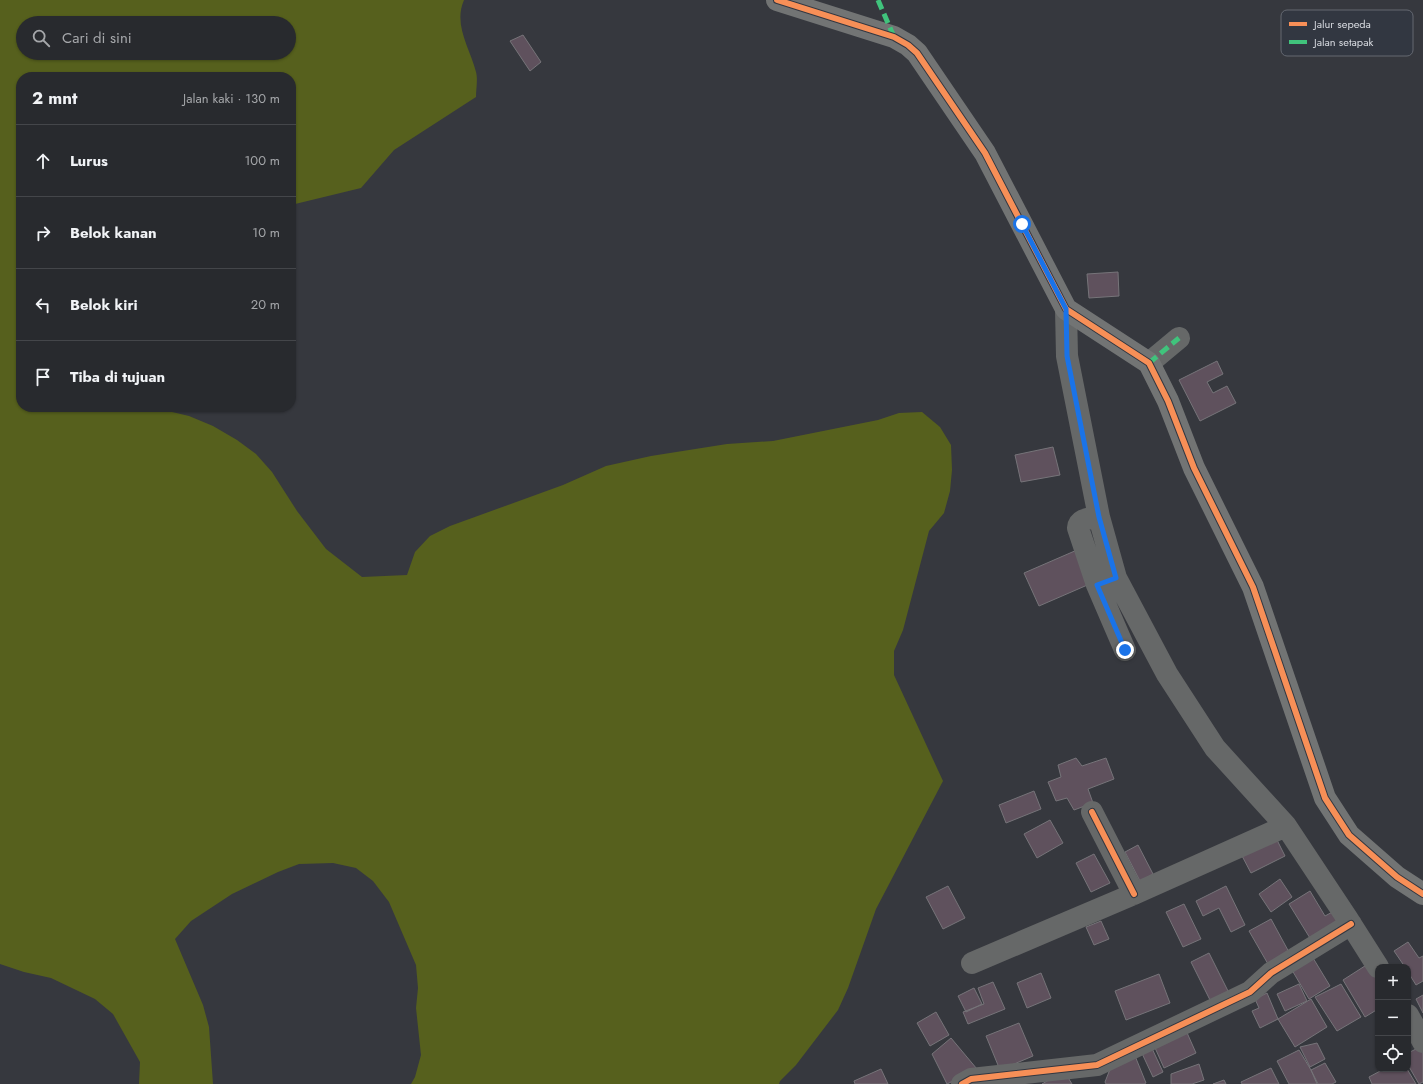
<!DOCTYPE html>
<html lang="id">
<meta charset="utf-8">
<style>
body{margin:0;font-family:Jost,sans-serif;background:#303236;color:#f1f3f6}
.controls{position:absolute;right:12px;bottom:12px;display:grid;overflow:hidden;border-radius:8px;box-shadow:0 1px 3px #0004}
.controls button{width:36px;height:36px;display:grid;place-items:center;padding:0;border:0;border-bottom:1px solid #44464a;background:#282a2e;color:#f1f3f6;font:20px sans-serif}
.stop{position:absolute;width:12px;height:12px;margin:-9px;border:3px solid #1a73e8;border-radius:50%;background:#fff}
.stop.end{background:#1a73e8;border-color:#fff;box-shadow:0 1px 4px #0008}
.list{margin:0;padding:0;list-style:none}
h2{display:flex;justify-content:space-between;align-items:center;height:52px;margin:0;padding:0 16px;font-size:17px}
h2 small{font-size:13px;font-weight:400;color:#a5a7aa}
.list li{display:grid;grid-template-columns:26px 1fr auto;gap:12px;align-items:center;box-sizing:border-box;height:72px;padding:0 16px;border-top:1px solid #44464a}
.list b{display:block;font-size:15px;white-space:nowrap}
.list em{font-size:13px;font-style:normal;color:#a5a7aa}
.icon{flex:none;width:22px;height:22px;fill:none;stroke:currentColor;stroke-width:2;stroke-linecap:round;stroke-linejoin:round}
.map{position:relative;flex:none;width:1423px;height:1084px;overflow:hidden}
.search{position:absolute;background:#282a2e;box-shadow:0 1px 3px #0004;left:16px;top:16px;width:280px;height:44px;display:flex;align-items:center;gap:10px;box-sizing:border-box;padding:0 14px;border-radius:22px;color:#a5a7aa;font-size:15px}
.panel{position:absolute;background:#282a2e;box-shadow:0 1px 3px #0004;left:16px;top:72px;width:280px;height:340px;border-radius:16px}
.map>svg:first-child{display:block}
.forest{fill:#56601d;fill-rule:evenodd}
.building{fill:#5f515d;stroke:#767479}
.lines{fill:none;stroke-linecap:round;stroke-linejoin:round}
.street{stroke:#666868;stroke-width:22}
.secondary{stroke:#727474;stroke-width:22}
.quiet{stroke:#40c37c;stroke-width:5;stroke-dasharray:10 5;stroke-linecap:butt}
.cycleway-casing{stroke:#323741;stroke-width:8}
.cycleway{stroke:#f78f57;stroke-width:6}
.route{stroke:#1a73e8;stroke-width:5}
.key{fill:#323741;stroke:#646871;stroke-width:1}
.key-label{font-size:11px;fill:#d8dbe1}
</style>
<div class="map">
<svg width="1423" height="1084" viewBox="0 0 1423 1084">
<rect width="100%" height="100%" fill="#36383e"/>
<path class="forest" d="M0,0h464c-11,25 6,48 12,72 2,7 0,17 0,25l-82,53 -33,38 -70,17v-128h-270v330h143l4,4 21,5 24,10 24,14 19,14 16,18 25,39 29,38 36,28 45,-2 8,-23 15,-16 20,-10 113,-41 43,-19 45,-10 76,-12 46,-3 105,-21 21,-7 23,-1 18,15 11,18 1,25 -2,21 -6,22 -15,18 -26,99 -9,21v24l49,106 -67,128 -28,79 -10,22 -42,55 -16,16 -1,3h-368l4,-7 6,-22 -5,-47 2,-20 -2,-23 -27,-63 -16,-21 -17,-13 -23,-5 -34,1 -21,8 -46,22 -41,27 -16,18 28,66 6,22 4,57h-74l1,-22 -27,-48 -18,-15 -44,-21 -27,-6 -24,-8zM23,23h266v30h-266z"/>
<path class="building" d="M523,35l18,27 -11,9 -20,-30z
M1118,272l1,24 -30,2 -2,-24z
M1217,361l6,13 -16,8 6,11 14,-7 9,17 -36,18 -21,-41z
M1053,447l7,28 -39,7 -6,-27z
M1077,550l15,33 -53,23 -15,-33z
M1076,758l6,8 24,-8 8,21 -26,10 5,14 -19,7 -7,-12 -11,3 -8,-19 13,-5 -3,-12z
M1034,791l7,18 -35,14 -7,-18z
M1050,820l13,23 -26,15 -13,-24z
M1275,836l10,20 -34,17 -10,-19z
M1138,845l15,29 -13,7 -15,-29z
M1094,854l16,29 -19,9 -15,-29z
M1280,879l12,18 -21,15 -12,-18z
M948,886l17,32 -22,11 -17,-32z
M1226,886l19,39 -14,7 -12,-24 -16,8 -7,-15z
M1310,891l15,25 13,-7 8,14 -33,20 -24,-39z
M1184,904l17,35 -18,8 -17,-35z
M1271,919l19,35 -22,10 -19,-33z
M1101,921l8,18 -15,6 -8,-18z
M1408,942l11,16 4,-2v25l-7,4 -8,-13v-5h-3l-11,-16z
M1209,953l21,42 -18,9 -21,-42z
M1310,953l20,33 -21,13 -20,-34z
M1368,964l10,16v29l-13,8 -22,-37z
M1041,973l10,25 -24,10 -10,-25z
M1159,974l11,29 -44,17 -11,-29z
M993,982l12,27 -37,15 -5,-12 21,-8 -6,-16z
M1299,984l8,17 -22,10 -8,-17z
M1341,984l20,33 -24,14 -22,-34z
M974,988l8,16 -16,8 -8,-16z
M1267,993l11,26 -18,9 -8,-17 7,-3 -4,-9z
M1423,995v18l-7,-14z
M1311,999l16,28 -32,20 -17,-28z
M936,1012l13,23 -19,11 -13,-23z
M1019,1023l14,33 -33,14 -14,-34z
M1184,1026l12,27 -32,15 -12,-27z
M951,1038l26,31 -30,15 -15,-30z
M1149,1042l14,30 -10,5 -14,-30z
M1317,1043l8,16 -15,8 -10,-20z
M1422,1046l1,2v34l-4,2 -11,-19v-12z
M1299,1050l12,20 6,14h-28l-12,-23z
M1133,1051l13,32 -2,1h-38l-1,-2 9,-23z
M1325,1063l11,19 -4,2h-14l-7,-14z
M1199,1064l5,16 -12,4h-21v-10z
M1271,1068l8,16h-37l-1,-2z
M881,1069l7,15h-33l-1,-3z
M1384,1069h23l9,15h-44l-3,-7z
M1064,1071l8,13h-30z
M1224,1080l2,4h-13z"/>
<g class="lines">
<path class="street" d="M1066,309l1,47 32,161 17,61 51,96 48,74 71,78 61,92 31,49
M1149,363l30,-25
M1099,517c-9,2 -20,1 -21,11l19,57 28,65
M1092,812l42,82
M972,963l162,-69 152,-68
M1408,1015l15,27
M962,1084l9,-5 126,-14 153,-73 21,-19 80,-49"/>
<path class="secondary" d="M777,0l117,37 14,8 9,8 68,100 81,156 83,54 19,38 26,67 59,119 72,211 24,37 48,42 26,17"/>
<path class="quiet" d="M878,0l16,37
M1149,363l30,-25"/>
<defs>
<path id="cycleway" d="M777,0l117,37 14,8 9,8 68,100 81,156 83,54 19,38 26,67 59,119 72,211 24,37 48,42 26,17
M1092,812l42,82
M962,1084l9,-5 126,-14 153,-73 21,-19 80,-49"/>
</defs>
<use href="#cycleway" class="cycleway-casing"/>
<use href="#cycleway" class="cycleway"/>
</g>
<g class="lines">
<path class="route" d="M1022,224l44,85 1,47 32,161 17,61 -19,7 28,65"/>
</g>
<rect x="1281" y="10" width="132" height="46" rx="6" class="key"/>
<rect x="1289" y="22" width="18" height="4" fill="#f78f57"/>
<rect x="1289" y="40" width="18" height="4" fill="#40c37c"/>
<g class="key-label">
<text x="1314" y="28">Jalur sepeda</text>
<text x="1314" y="46">Jalan setapak</text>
</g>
</svg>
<div class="controls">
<button>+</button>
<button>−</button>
<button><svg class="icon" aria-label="locate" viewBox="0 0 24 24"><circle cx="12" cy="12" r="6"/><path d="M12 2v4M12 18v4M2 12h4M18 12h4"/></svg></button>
</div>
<div class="stop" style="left:1022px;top:224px"></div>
<div class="stop end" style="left:1125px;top:650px"></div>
<div class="search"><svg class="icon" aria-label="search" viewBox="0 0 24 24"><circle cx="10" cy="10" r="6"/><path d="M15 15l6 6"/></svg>Cari di sini</div>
<section class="panel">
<h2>2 mnt<small>Jalan kaki · 130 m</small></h2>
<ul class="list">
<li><svg class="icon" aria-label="ahead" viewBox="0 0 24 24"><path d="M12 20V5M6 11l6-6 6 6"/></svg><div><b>Lurus</b></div><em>100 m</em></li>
<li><svg class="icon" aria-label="right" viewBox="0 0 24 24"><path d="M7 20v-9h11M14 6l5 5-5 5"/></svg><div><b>Belok kanan</b></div><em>10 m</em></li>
<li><svg class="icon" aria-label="left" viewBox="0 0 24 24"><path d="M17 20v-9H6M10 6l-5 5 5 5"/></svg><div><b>Belok kiri</b></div><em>20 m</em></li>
<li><svg class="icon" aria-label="arrive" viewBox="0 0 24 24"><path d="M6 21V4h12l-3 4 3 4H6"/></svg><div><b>Tiba di tujuan</b></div></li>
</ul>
</section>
</div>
